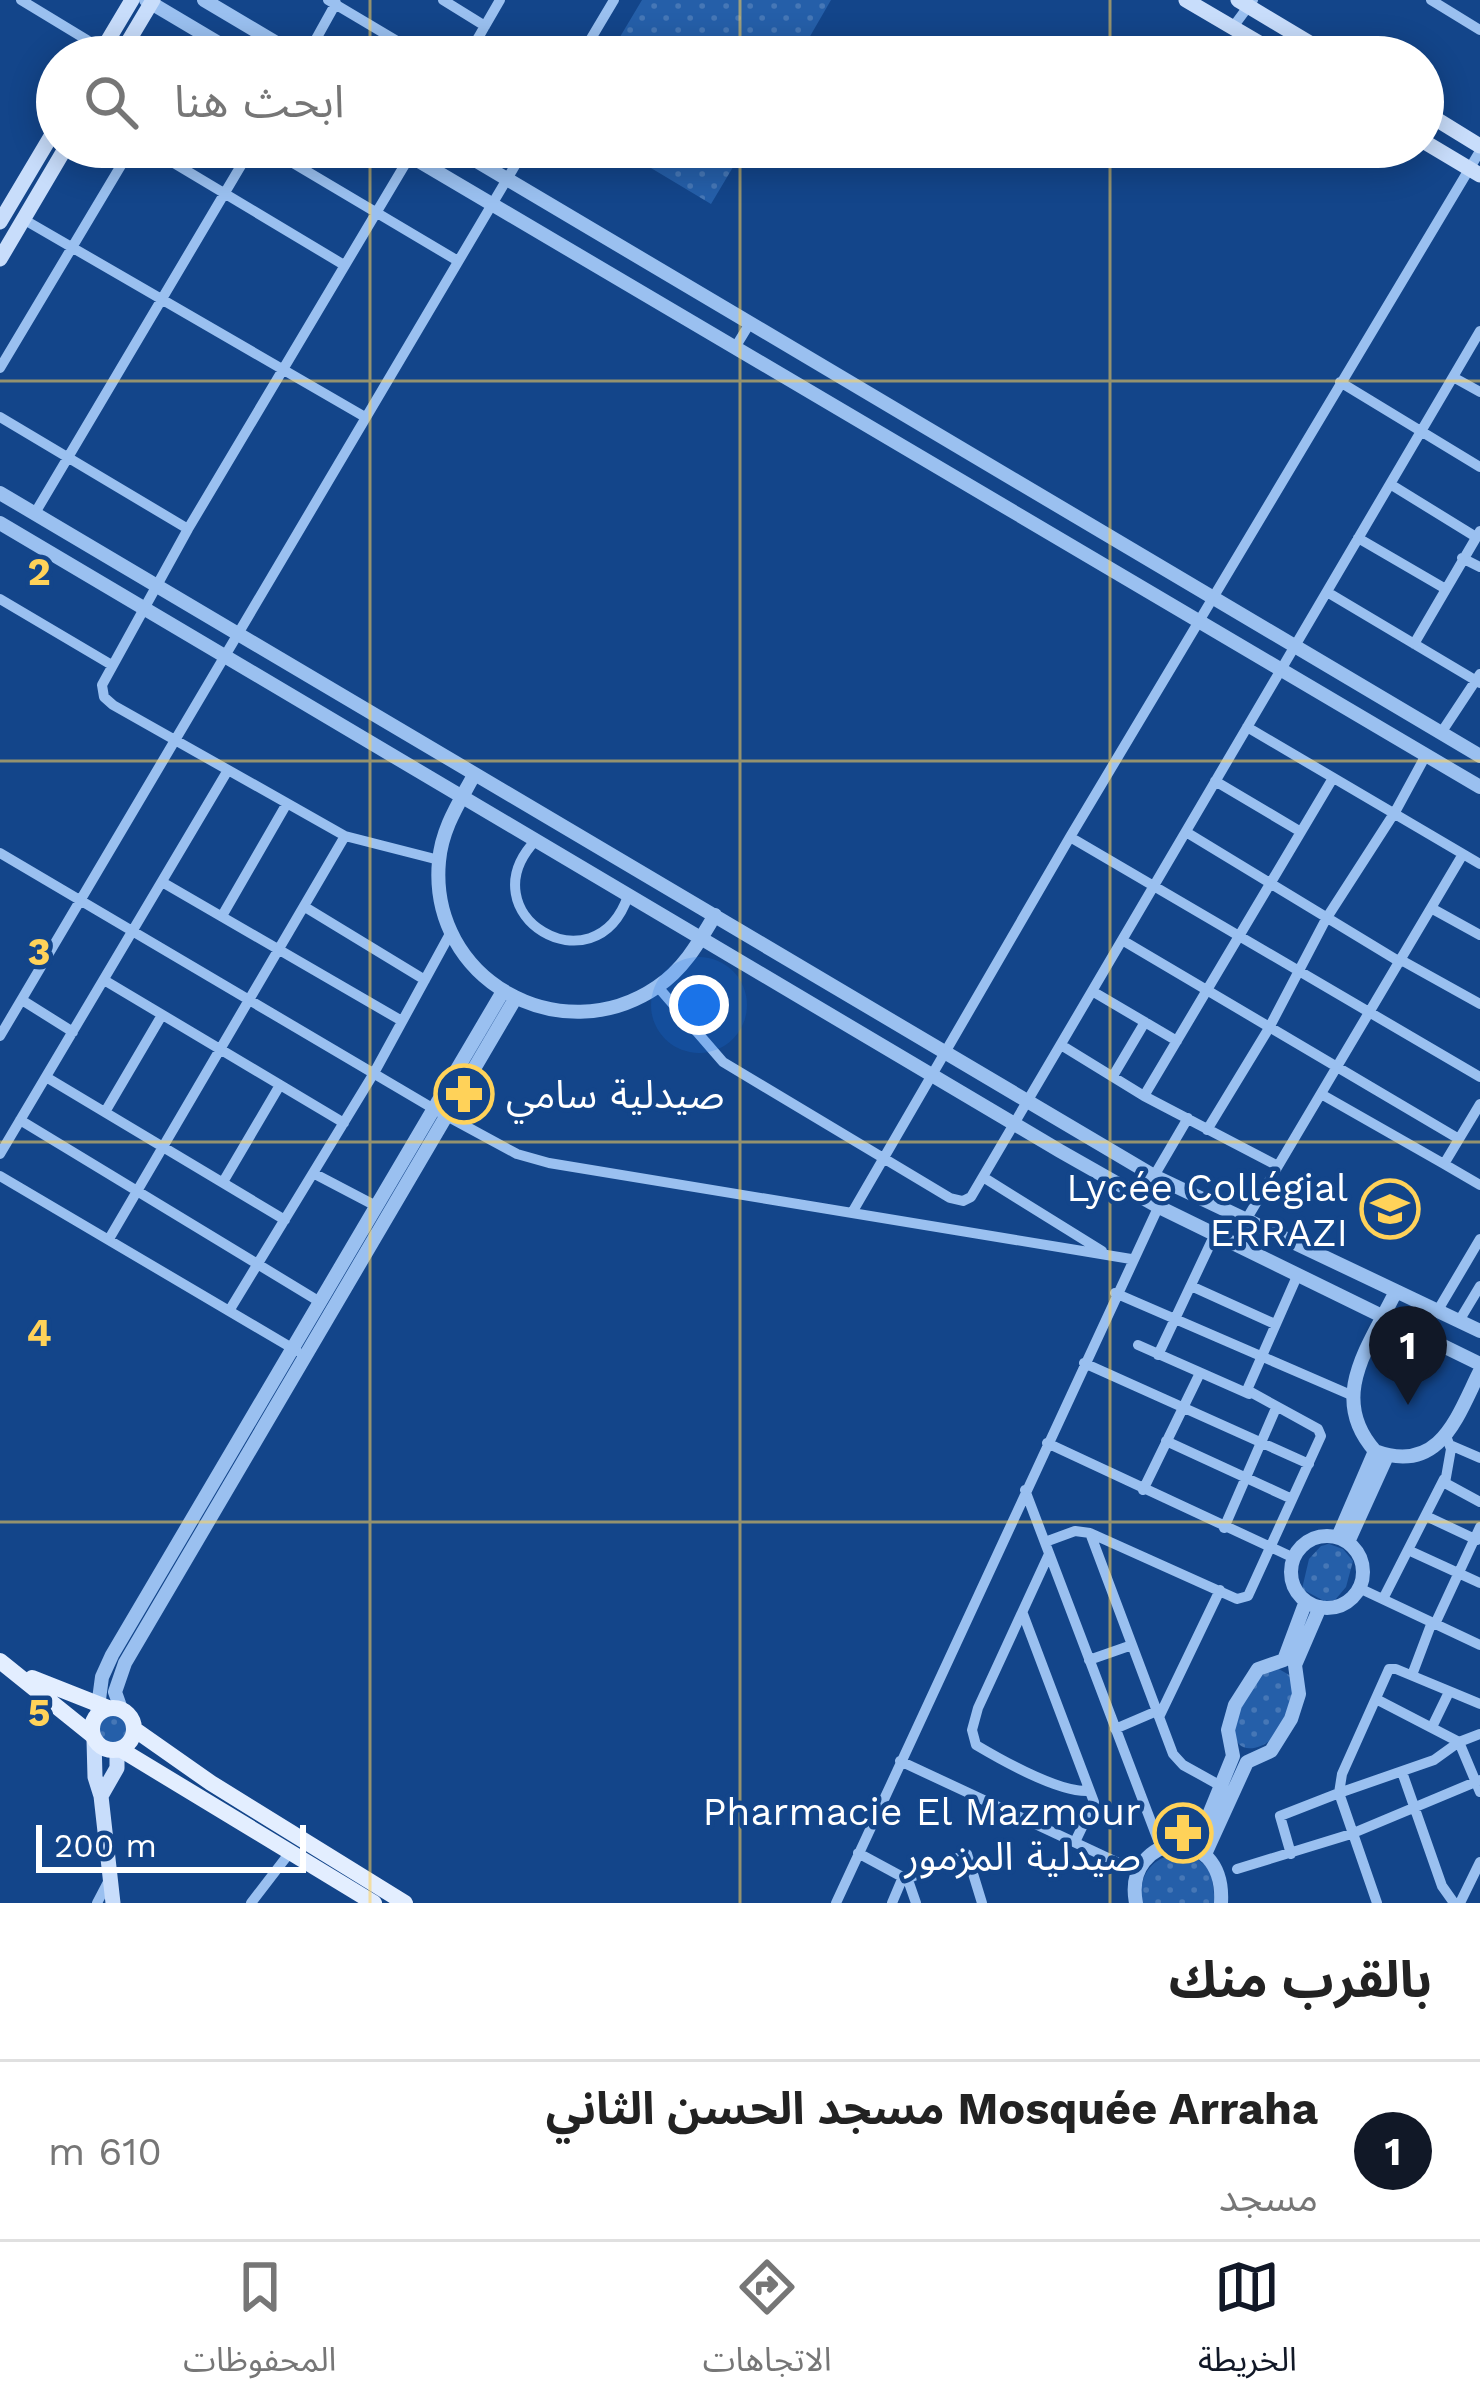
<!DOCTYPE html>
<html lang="ar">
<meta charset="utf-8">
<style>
body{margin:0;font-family:"Work Sans","Noto Sans Arabic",sans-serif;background:#f2f2f2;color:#222;direction:rtl}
.scale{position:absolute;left:36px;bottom:30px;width:270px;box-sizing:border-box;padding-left:12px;border:6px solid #fff;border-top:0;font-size:33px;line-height:42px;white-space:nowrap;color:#fff;-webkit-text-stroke:9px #13458a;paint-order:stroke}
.you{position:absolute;left:699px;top:1005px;width:42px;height:42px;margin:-30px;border:9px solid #fff;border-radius:50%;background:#1a73e8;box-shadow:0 0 0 18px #1a73e833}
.badge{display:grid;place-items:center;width:78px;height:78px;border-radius:50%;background:#111827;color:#fff;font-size:39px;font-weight:700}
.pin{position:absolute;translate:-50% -99px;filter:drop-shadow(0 3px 6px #0008)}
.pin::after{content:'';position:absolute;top:63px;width:42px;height:36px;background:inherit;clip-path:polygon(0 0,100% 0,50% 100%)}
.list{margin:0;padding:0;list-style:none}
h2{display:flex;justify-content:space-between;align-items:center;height:156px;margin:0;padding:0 48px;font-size:51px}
h2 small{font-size:39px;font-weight:400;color:#767676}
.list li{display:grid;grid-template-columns:78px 1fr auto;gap:36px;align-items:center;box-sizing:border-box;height:180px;padding:0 48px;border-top:3px solid #e0e0e0}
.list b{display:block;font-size:45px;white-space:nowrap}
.list p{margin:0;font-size:39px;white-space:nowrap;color:#767676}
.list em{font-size:39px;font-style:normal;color:#767676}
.icon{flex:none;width:66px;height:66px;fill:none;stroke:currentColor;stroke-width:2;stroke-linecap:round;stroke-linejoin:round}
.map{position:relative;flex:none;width:1480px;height:1903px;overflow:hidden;direction:ltr}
.search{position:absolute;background:#fff;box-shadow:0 6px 30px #0003;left:36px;right:36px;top:36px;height:132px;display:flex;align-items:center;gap:30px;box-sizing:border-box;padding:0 42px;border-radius:66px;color:#767676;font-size:45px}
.sheet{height:336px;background:#fff}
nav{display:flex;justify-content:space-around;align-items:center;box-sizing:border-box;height:168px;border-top:3px solid #e0e0e0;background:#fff;font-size:33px;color:#767676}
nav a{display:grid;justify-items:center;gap:6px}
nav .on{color:#111827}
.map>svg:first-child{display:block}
.green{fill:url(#green-dots)}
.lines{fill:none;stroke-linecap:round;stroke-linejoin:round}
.minor{stroke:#9ac0f0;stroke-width:10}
.tertiary{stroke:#9ac0f0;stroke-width:14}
.secondary{stroke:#c8ddfb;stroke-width:15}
.primary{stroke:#e3eeff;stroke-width:16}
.grid{fill:none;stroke:#ffd259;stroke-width:3;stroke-opacity:0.55}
.labels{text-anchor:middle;stroke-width:9;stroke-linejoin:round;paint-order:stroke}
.poi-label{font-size:39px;fill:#fff;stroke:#13458a;text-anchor:end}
.grid-label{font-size:39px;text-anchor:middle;font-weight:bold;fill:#ffd259;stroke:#13458a;stroke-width:9;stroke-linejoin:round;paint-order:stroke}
</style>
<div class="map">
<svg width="1480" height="1903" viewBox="0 0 1480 1903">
<defs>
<pattern id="green-dots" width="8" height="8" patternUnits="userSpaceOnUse" patternTransform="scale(3)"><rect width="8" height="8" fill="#255fa9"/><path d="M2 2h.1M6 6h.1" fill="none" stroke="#4677b6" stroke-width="1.8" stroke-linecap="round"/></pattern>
</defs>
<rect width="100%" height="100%" fill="#13458a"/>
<path class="green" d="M642,0h189l-33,57h-190z
M616,147h129l-34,57z
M1329,1544l14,5 10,12 -7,26 -11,13 -11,1 -22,-12 7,-30 12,-13z
M1277,1668l14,8c16,74 -81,102 -50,32 9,-22 13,-32 36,-40z
M95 1728a18 18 0 1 1 36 0a18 18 0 1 1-36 0Z
M1180,1853l12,2 19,15 4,33h-72c-6,-28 9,-46 37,-50z"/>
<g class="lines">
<path class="minor" d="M21,0l94,57
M328,0l96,57
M443,0l42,26
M1431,0l49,30
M1233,27l20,-27
M306,57l30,-54
M467,57l33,-57
M580,57l34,-57
M147,147l197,118
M266,147l192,114
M410,156l-222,373 -86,156 2,12 9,8 232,131 94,24
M23,219l342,198
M736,346l14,-23
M0,368l132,-221
M1453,377l27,15
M1340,382l140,85
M0,417l188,112
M1390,484l86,53
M35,513l217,-366
M1358,538l86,50
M1462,558l18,9
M1327,592l153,91
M0,599l110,65
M1414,644l66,-113
M1247,727l233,137
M1441,733l39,-59
M1215,781l86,51
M1394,814l32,-59
M1186,832l214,130
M1070,837l410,240
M536,840c-71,74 59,152 92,56
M0,853l434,256 83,45 32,9 582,96
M162,882l240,139
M305,907l120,73
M1431,908l49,27
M222,916l64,-111
M1122,940l337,199
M1401,960l79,44
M104,980l240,143
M658,987l65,75 227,136 13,3 8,-4 509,-866
M1092,991l85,50
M22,1000l51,32
M0,1036l526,-889
M1061,1045l83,51 134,70
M1113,1076l32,-54
M46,1077l239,143
M1321,1094l123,70
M1144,1096l189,-318
M1480,1104l-36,60 36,21
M105,1112l57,-97
M20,1120l300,182
M1207,1130l62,-102 57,-109 67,-104
M0,1154l228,-384
M313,1173l63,33
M0,1176l297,175
M1154,1176l34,-58
M983,1177l119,74
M223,1182l57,-97
M853,1211l217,-374 410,-686
M1246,1220l217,-366
M109,1239l236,-403
M1191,1286l84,38
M1115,1293l236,102
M1438,1310l42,-71
M229,1311l145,-238 77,-141
M1459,1321l21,-35
M1138,1345l111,49
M1158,1355l57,-121
M1084,1363l225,101
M1446,1436l5,13 -6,34 35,19
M1166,1441l126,58
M1047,1443l247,115
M1450,1445l30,13
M1025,1490l136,358
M1143,1490l57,-117
M1426,1516l51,24
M1224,1528l52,-120
M1090,1533l147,66 11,-3 73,-160 -3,-7 -71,-39 51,-116
M1045,1542l30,-11 15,2 83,221 10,11 38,21
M1408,1550l72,33
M1049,1554l-71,154 -6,22 4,15c27,16 82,47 112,46
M1359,1588l121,57
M1383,1599l61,-120
M1023,1614l71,188 -19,40
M1435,1624l45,-97
M1089,1660l43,-15
M1412,1675l20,-53
M1376,1699l83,43 21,50
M1159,1717l61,-127
M1432,1727l17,-35
M1115,1729l42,-18
M900,1761l238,111
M1402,1772l40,114 12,17
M858,1853l50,27 8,23
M1291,1854l-11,-38 59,-23 3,-19 47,-105h7l84,35
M1237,1869l114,-35 129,-54
M907,1879l60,-25 15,49
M97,1903l11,-21
M251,1903l40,-52
M836,1903l333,-719
M892,1903l11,-26
M1377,1903l-38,-110 95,-33 25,-18 21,-8
M1460,1903l20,-41"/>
<path class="tertiary" d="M146,0l96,57
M204,0l96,57
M395,147l1085,640
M453,147l1027,609
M0,493l1154,683 326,155
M0,523l1060,628 97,55 323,158
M474,775c-15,28 -32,53 -35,86 -11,118 121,192 218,126 27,-18 42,-45 58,-72
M1396,1291c-26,54 -69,106 -21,160 65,24 82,-34 105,-80
M1291 1572a36 36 0 1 1 72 0a36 36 0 1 1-72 0Z
M1338,1537l37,-86
M1348,1542l39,-86
M121,1709l-6,-17 10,-29 390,-664
M97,1714l5,-37 10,-22 390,-662
M1195,1849l38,-93 -5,-26 7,-25 23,-36 26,-9 22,-59
M1205,1854l42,-92 24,-11 20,-32 8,-25 -4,-29 25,-58
M1136,1903c-14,-71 90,-83 85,0"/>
<path class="secondary" d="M1186,0l97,57
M1238,0l95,57
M98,57l34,-57
M119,57l34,-57
M1423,111l57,35
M1423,141l57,34
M0,222l57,-96
M0,259l66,-112
M94,1740l1,37 6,19 12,107
M101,1796l16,-28v-18"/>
<path class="primary" d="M0,1661l92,74
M32,1678l76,30
M92 1729a21 21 0 1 1 42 0a21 21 0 1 1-42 0Z
M134,1729l77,54 194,120
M120,1749l254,154"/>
</g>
<path class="grid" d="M370,0v57M740,0v57M1110,0v57M370,147v1756M740,147v1756M1110,147v1756M0,381h1480M0,761h1480M0,1142h1480M0,1522h1480"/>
<defs>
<symbol id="pharmacy-ring" viewBox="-11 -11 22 22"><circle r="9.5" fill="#13458a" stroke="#ffd259" stroke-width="1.5"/><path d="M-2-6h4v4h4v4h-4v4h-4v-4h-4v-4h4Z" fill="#ffd259"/></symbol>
<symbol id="school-ring" viewBox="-11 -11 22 22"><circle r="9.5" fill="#13458a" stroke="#ffd259" stroke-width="1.5"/><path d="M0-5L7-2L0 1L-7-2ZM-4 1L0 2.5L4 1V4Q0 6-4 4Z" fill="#ffd259"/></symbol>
</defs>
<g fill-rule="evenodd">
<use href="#pharmacy-ring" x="431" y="1061" width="66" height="66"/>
<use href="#school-ring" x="1357" y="1176" width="66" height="66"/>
<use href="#pharmacy-ring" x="1150" y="1800" width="66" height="66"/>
</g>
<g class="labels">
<g class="poi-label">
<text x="506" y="1108" text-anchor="start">صيدلية سامي</text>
<text x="1348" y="1201">Lycée Collégial<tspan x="1348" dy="45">ERRAZI</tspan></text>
<text x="1141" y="1825">Pharmacie El Mazmour<tspan x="1141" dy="45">صيدلية المزمور</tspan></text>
</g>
</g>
<g class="grid-label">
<text x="39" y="585">2</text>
<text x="39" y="965">3</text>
<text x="39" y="1346">4</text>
<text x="39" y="1726">5</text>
</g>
</svg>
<div class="scale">200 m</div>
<div class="you"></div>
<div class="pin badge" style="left:1408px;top:1405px">1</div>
<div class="search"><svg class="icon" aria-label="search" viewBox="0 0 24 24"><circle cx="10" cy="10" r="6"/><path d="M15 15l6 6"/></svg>ابحث هنا</div>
</div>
<section class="sheet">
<h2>بالقرب منك<small></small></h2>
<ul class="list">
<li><span class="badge">1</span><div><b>Mosquée Arraha مسجد الحسن الثاني</b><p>مسجد</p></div><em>610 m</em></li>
</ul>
</section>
<nav>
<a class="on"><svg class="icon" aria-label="map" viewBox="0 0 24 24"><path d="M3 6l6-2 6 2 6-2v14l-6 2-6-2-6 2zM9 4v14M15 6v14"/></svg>الخريطة</a>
<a><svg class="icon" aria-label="directions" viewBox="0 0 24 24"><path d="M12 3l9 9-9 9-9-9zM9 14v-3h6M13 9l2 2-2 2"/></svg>الاتجاهات</a>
<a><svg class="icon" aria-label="saved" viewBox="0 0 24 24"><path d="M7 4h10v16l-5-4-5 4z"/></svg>المحفوظات</a>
</nav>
